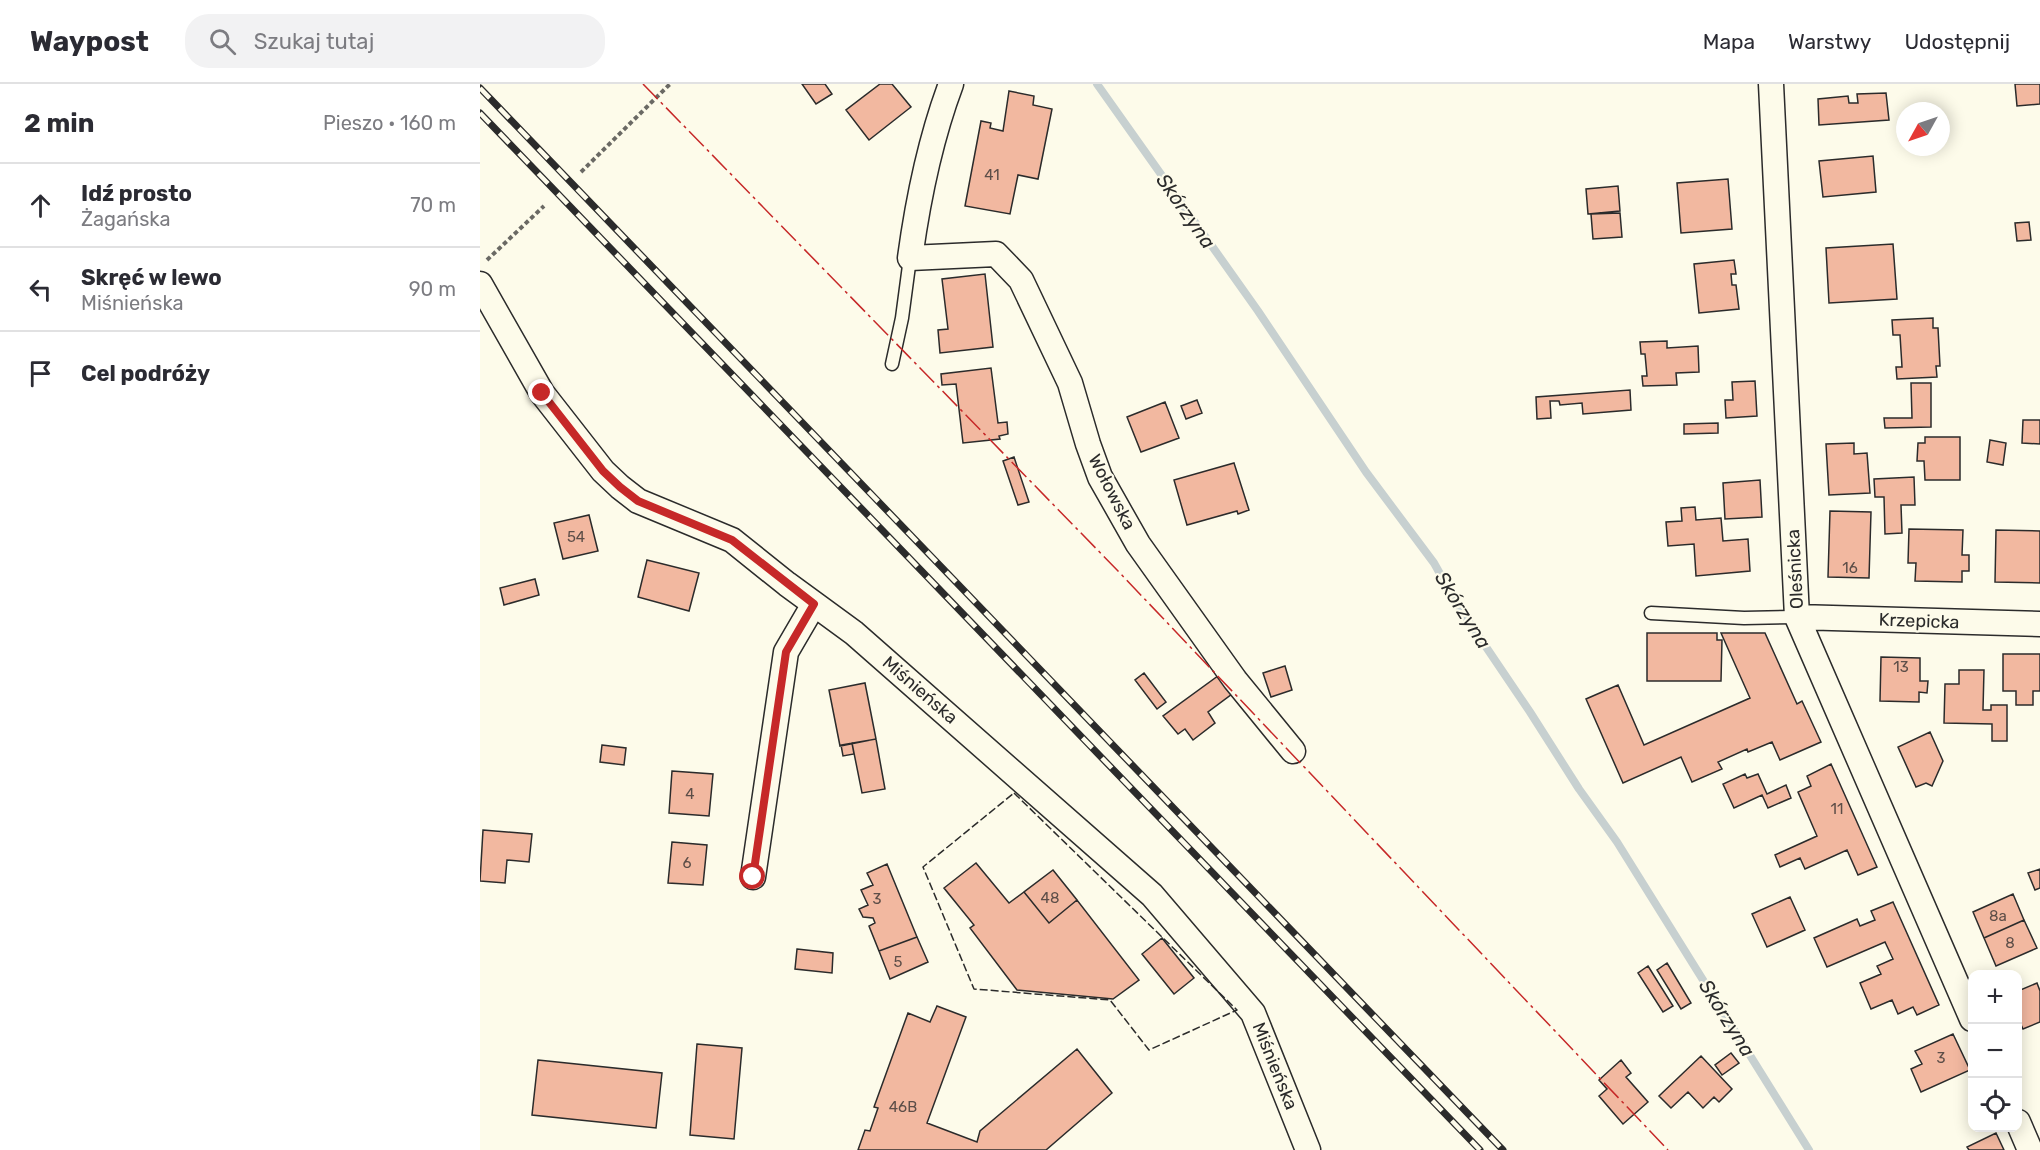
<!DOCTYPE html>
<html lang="pl">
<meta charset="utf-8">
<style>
body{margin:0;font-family:Rubik,sans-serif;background:#f2f2f3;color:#2b2b33}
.controls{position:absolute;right:18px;bottom:18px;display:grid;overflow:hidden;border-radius:12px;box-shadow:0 3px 15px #0003}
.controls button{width:54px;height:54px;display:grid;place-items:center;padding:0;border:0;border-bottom:2px solid #e1e1e2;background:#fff;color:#2b2b33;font:30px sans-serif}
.compass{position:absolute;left:1416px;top:18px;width:54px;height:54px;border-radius:50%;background:#fff;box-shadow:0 3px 15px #0003;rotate:230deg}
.stop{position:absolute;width:18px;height:18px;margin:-14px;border:4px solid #c62828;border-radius:50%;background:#fff}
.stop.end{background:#c62828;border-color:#fff;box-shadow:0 2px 6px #0008}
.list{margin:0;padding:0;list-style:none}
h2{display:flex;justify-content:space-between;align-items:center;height:78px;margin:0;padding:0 24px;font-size:26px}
h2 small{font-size:20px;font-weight:400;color:#7c7c81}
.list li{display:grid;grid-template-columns:39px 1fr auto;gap:18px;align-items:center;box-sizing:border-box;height:84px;padding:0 24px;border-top:2px solid #e1e1e2}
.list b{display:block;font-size:22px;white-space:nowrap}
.list p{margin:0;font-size:20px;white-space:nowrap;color:#7c7c81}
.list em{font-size:20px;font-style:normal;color:#7c7c81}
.icon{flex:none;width:33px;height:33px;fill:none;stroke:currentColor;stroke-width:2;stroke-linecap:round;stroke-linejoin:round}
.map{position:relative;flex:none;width:1560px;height:1066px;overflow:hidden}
header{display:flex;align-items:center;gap:36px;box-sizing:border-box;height:84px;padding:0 30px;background:#fff;border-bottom:2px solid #e1e1e2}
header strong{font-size:28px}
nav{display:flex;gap:33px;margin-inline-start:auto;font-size:21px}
.search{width:420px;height:54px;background:#f2f2f3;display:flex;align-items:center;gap:15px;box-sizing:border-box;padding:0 21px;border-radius:24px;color:#7c7c81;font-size:22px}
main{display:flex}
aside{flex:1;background:#fff}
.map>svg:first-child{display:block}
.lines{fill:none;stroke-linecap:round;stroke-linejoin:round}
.stream{stroke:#c7d0d0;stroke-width:8}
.building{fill:#f2b8a0;stroke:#2b2b2b;stroke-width:1.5}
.service-casing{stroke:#2b2b2b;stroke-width:15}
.minor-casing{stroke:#2b2b2b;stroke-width:27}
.path{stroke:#6a6964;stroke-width:4;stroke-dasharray:4.5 3;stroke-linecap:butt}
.service{stroke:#fdfbea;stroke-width:12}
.minor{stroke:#fdfbea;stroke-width:24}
.rail-casing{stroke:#2b2b2b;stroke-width:7}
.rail{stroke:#fdfbea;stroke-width:4.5;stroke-dasharray:14;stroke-linecap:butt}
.fence{stroke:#2b2b2b;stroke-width:1.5;stroke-dasharray:8 3;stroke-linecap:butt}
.power{stroke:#c62828;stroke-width:1.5;stroke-dasharray:21 4.5 3 4.5;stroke-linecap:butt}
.route{stroke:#c62828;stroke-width:8}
.labels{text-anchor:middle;stroke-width:4.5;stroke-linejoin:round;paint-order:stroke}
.number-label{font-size:15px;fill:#5d4e48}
.street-label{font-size:18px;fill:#2b2b2b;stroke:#fdfbea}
.water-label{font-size:20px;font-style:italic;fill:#2b2b2b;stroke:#fdfbea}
</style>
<header>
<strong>Waypost</strong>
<div class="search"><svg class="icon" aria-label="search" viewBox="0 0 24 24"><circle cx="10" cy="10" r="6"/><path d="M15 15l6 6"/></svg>Szukaj tutaj</div>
<nav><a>Mapa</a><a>Warstwy</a><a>Udostępnij</a></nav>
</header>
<main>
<aside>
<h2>2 min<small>Pieszo · 160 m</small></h2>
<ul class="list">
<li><svg class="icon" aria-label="ahead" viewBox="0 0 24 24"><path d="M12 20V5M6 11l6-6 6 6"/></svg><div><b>Idź prosto</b><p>Żagańska</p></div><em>70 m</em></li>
<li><svg class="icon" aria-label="left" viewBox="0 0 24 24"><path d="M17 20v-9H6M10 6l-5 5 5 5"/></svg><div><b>Skręć w lewo</b><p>Miśnieńska</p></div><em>90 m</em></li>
<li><svg class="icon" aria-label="arrive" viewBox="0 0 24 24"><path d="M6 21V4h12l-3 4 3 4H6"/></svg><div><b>Cel podróży</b></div></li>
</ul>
</aside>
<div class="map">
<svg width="1560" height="1066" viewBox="0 0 1560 1066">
<rect width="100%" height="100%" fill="#fdfbea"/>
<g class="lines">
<path class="stream" d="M617,0l161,227 108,161 68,91 23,41 73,108 49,77 38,53 192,308"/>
</g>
<path class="building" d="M322,0h23l7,10 -16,10z
M400,0h12l19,23 -42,33 -23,-30z
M1535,0h25v20l-23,2z
M529,7l25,5 -1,9 19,4 -14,70 -20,-4 -8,39 -45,-8 16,-85 10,2 -1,5 13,3z
M1406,9l3,27 -70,5 -1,-26 30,-3 1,7h9l-1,-9z
M1393,72l3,36 -53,5 -4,-36z
M1248,95l4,50 -51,4 -4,-50z
M1138,102l2,25 -32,3 -2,-25z
M1140,129l2,24 -29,2 -2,-25z
M1549,138l2,18 -14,1 -2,-18z
M1413,160l4,55 -68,4 -3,-55z
M1254,176l2,14h-5l1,11h4l3,24 -40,4 -5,-49z
M505,190l8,73 -53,6 -2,-23 10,-1 -6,-50z
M1453,234v10h5l2,38h-4l1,11 -40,2 -1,-12h6l-2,-32h-7l-1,-15z
M1187,257v7l31,-2 1,26 -23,1 1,12 -34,1 -1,-10h5l-2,-22h-4l-1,-12z
M511,284l7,55 9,-1 1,12 -9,2 1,3 -37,4 -7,-59 -14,1 -1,-11z
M1275,297l2,35 -31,2 -1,-18h8l-1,-18z
M1431,299h20v44l-46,1 -1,-10h28z
M1150,306l1,20 -48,4 -1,-11 -22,2 -1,-4h-9l1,17 -14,1 -1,-22z
M717,316l5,13 -16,6 -5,-13z
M685,318l14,36 -38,14 -14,-35z
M1543,336h17v24l-18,-1z
M1238,339v10l-34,1v-10z
M1445,353h35v43h-35l-1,-19h-7l1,-18h7z
M1510,356l16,3 -3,22 -16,-3z
M1374,359v11l13,-1 3,40 -41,2 -3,-51z
M534,373l15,45 -11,3 -15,-44z
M754,379l15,47 -11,4 -1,-3 -50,14 -13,-45z
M1434,393l1,28h-14l1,28 -17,1 -1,-37h-9l-1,-18z
M1280,396l2,37 -37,2 -2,-36z
M1215,423l1,13 25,-2 2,23 25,-2 2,32 -54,5 -2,-32 -26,2 -2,-24 16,-1 -1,-13z
M1350,427l41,1 -2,66 -41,-1z
M109,431l9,36 -35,8 -9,-36z
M1429,445l54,1 -1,25h7v16h-7v11l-47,-1 1,-18h-8z
M1516,446l44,1v52l-45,-1z
M167,476l52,13 -10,38 -51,-14z
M55,495l4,16 -35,10 -4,-17z
M1167,549h70v7h5l-1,41h-74z
M1241,549h44l32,71 5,-3 19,41 -41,18 -8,-18 -24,10 -1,-3 -29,13 4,7 -30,13 -11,-25 -58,26 -37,-84 32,-14 26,60 106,-47z
M1523,570h37v37h-7v14h-17v-14h-13z
M1401,573l39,1v23h8l-1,12 -8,-1v10l-39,-1z
M805,582l7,24 -21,7 -8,-24z
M1479,586h25l-1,40h8v-5h16v36h-15v-17l-48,-1 1,-39h14z
M664,589l22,29 -9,7 -22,-29z
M742,589l14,18 -28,21 7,11 -22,17 -8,-11 -7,5 -15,-18z
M385,599l11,56 -36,7 -11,-56z
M1450,648l13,29 -11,25 -6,-3 -10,4 -18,-40z
M396,655l9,50 -23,4 -10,-50z
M372,659l2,11 -11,2 -2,-11z
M122,661l24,3 -2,17 -24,-3z
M1351,680l46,103 -19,8 -11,-25 -42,19 -5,-11 -20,9 -5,-12 42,-19 -19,-44 13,-6 -4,-10z
M192,687l41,3 -4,42 -40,-3z
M1265,690l2,4 11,-4 9,20 19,-9 5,13 -23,10 -6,-13 -28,13 -11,-24z
M3,746l49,4 -3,28 -22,-2 -2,23 -25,-2z
M192,758l35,3 -4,40 -35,-2z
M496,779l33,40 15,-11 25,31 28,-23 62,80 -26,19 -96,-9 -47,-62 4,-3 -30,-37z
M407,780l30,73 -38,14 -10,-25 6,-3 -2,-5 -10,-1 -4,-8 9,-4 -7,-15 12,-5 -6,-12z
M1560,785v19l-5,2 -7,-17z
M573,786l24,30 -28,23 -25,-31z
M1533,810l11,26 -40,18 -11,-26z
M1310,813l15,33 -38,17 -15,-33z
M1413,818l46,103 -22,10 -4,-8 -15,7 -6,-14 -21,9 -11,-26 21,-9 -4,-8 16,-7 -8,-17 -58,25 -13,-29 43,-19 3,7 15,-6 -4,-9z
M1544,836l13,28 -41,18 -12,-28z
M437,853l11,25 -38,17 -11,-28z
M682,854l32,40 -20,16 -32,-40z
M317,865l36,4 -1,20 -37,-4z
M1187,879l24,40 -10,6 -24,-39z
M1168,882l25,40 -10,6 -25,-39z
M1557,899l3,8v31l-17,7 -5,-11v-27z
M457,922l29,11 -39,106 50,19 3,-11 97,-82 35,44 -66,57h-188l7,-20 5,1 8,-23 -4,-1 34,-94 22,9z
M1473,950l17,36 -49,22 -10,-23 11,-5 -7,-13z
M217,960l45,4 -8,91 -44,-4z
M1251,969l8,10 -17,12 -7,-10z
M1221,972l31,33 -13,13 -5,-5 -11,11 -15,-16 -17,16 -12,-12z
M58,976l124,13 -6,55 -124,-13z
M1141,976l10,13 -5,4 22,25 -25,22 -24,-28 8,-7 -8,-9z
M1516,1049l8,17h-35l-2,-3z"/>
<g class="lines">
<defs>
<path id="service" d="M412,280l10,-46 8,-60
M1171,529l93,5 53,-1"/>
<path id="minor" d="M471,0c-21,56 -33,115 -41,174l86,-4 25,26 49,103 18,61 12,33 38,67 97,136 58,71
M1291,0l26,533 175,402
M0,200l62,109 61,78 17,16 18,14 94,39 55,44 67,49 298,262 101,118 55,137
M1317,533l243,7
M273,793l33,-225 28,-48
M1538,1038l12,28"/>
</defs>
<use href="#service" class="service-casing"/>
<use href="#minor" class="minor-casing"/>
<path class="path" d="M101,88l89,-88
M7,176l57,-54"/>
<use href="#service" class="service"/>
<use href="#minor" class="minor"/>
<defs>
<path id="rail" d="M0,4l1023,1062
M0,29l1000,1037"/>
</defs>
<use href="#rail" class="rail-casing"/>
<use href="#rail" class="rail"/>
<path class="fence" d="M534,709l223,217 -88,40 -39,-50 -136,-11 -51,-122z"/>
<path class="power" d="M163,0l476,488 549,578"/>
</g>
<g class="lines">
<path class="route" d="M62,309l61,78 17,16 18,14 94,39 82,64 -28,48 -33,225"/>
</g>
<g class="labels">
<g class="number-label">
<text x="512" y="96">41</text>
<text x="96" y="458">54</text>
<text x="1370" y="489">16</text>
<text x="1421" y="588">13</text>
<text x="210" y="715">4</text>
<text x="1357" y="730">11</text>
<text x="207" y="784">6</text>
<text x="570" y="819">48</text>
<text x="397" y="820">3</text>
<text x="1518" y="837">8a</text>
<text x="1530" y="864">8</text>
<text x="418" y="883">5</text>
<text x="1461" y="979">3</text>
<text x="423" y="1028">46B</text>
</g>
<g class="street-label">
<text transform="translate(632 408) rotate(63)" y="6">Wołowska</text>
<text transform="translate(1315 485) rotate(-93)" y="6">Oleśnicka</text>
<text transform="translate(1439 537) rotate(2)" y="6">Krzepicka</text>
<text transform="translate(440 606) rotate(41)" y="6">Miśnieńska</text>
<text transform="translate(795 982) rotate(68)" y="6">Miśnieńska</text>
</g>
<g class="water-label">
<text transform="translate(706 127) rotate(55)" y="7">Skórzyna</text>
<text transform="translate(983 526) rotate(58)" y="7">Skórzyna</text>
<text transform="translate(1247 934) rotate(58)" y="7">Skórzyna</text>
</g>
</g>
</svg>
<div class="controls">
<button>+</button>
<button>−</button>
<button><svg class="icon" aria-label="locate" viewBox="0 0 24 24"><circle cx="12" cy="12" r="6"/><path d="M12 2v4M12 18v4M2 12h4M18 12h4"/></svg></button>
</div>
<svg class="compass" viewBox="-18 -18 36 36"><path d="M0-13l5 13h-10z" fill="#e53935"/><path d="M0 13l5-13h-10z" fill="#7c7c81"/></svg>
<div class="stop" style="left:273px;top:793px"></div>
<div class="stop end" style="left:62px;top:309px"></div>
</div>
</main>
